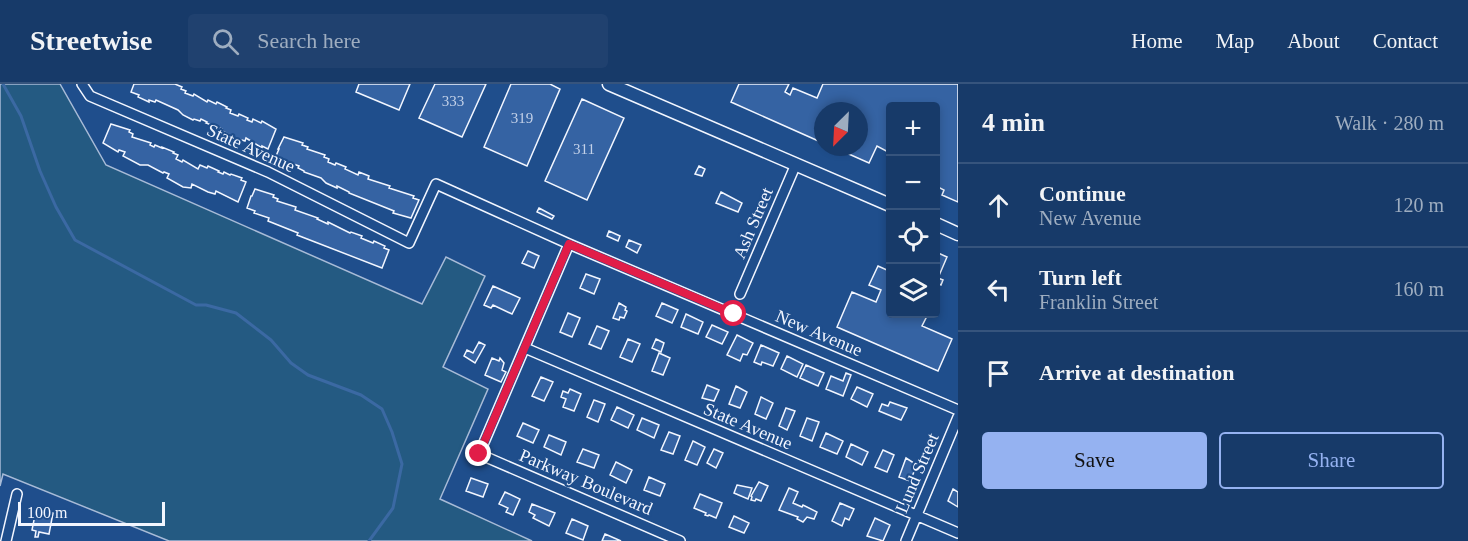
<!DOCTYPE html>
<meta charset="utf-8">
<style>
body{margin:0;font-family:"Times New Roman",serif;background:#20416f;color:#f1f3f6}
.controls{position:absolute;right:18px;top:18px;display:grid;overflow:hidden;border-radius:6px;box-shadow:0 3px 9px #0003}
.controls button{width:54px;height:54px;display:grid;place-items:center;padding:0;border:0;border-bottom:2px solid #36547d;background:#173a69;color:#f1f3f6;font:30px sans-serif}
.compass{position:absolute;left:814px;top:18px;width:54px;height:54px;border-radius:50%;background:#173a69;box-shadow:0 3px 9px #0003;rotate:204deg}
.scale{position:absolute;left:18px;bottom:15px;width:147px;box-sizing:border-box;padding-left:6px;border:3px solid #f2f6ff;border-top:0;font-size:16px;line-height:21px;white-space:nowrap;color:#f2f6ff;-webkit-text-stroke:4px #1f4e8c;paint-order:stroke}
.stop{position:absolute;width:18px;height:18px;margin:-14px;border:4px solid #e11d48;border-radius:50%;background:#fff}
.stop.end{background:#e11d48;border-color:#fff;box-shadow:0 2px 6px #0008}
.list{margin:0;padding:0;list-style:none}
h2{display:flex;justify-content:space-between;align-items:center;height:78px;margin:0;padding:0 24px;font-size:26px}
h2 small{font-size:20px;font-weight:400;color:#9eadc0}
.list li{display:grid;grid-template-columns:39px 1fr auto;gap:18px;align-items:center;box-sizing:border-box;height:84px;padding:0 24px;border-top:2px solid #36547d}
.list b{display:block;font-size:22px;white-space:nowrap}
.list p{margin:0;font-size:20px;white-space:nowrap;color:#9eadc0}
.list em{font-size:20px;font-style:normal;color:#9eadc0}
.actions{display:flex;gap:12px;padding:18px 24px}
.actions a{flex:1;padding:14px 0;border:2px solid #95b2f1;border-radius:6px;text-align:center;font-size:21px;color:#95b2f1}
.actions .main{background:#95b2f1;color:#111}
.icon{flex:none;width:33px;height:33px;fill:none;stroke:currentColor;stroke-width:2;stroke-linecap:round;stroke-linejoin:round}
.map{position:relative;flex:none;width:958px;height:457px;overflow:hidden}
header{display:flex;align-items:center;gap:36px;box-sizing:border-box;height:84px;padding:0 30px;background:#173a69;border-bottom:2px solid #36547d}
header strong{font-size:28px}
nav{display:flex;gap:33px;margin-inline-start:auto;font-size:21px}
.search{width:420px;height:54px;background:#20416f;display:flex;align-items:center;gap:15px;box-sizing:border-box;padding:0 21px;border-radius:6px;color:#9eadc0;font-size:22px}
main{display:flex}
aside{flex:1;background:#173a69}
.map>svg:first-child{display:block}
.green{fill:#245a82;stroke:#a8bbd7;stroke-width:1.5}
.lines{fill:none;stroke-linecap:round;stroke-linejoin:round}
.stream{stroke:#3b69a3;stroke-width:3}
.building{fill:#3563a3;stroke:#f2f6ff;stroke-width:1.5}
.street-casing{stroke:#f2f6ff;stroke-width:12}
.secondary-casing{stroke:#f2f6ff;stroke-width:15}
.street{stroke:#1f4e8c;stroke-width:9}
.secondary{stroke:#1f4e8c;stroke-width:12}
.route{stroke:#e11d48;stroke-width:8}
.labels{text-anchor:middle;stroke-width:4.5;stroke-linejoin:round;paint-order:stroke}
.number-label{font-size:15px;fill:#c3d1e8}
.street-label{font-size:18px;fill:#f2f6ff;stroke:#1f4e8c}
</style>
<header>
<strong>Streetwise</strong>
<div class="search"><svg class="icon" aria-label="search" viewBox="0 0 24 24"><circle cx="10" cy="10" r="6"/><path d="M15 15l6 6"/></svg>Search here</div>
<nav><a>Home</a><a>Map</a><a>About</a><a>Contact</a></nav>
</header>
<main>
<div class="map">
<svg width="958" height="457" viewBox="0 0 958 457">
<rect width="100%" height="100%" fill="#1f4e8c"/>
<path class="green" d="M0,0h60l46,81 316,139 24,-47 39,19 -42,91 45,22 -48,110 92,42h-363l-166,-67 -3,12z"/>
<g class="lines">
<path class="stream" d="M3,0l18,32 19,55 16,36 19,33 121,65h10l30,8 35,27 20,23 17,12 53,20 21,14 10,23 10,32 -9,44 -24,33"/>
</g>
<path class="building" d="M134,0h41l7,3 -1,2 5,2 -1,2 8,3 1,-2 13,8 1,-2 8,4 1,-2 10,5 -1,1 5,2 -1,3 8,3 1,-2 9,4 -1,2 5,2 1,-3 8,4 1,-2 14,8 -8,20 -6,-3v2l-16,-10 -1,3 -6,-2 -1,1 -11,-5 1,-1 -6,-3v-2l-16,-6 1,-1 -6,-3 -1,2 -6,-2 -1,1 -10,-5 -5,-5 -22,-10 -1,2 -6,-2v2l-11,-5 1,-2 -8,-3z
M359,0h51l-11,26 -43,-18z
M435,0h51l-24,53 -43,-19z
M511,0h39l10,5 -33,77 -43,-19z
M739,0h50l-4,8 5,3 3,-7 24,10 6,-14h135v118l-16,-7 2,-5 -8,-4v-80h-46v47l-13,-7 -8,17 -36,-16h26v-36h-36v32l-92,-41z
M582,15l42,19 -37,82 -42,-19z
M111,40l19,6 -1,2 4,2 -1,3 19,6 -1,2 4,2 1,-2 7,3v-1l12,5 -1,1 5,2 -2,4 6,3 1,-2 15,9 2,-4 7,3 1,-2 11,5 -1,1 5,2 1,-2 6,3 1,-1 11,4 -1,2 5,2 -8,20 -22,-11 -1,3 -7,-2 -16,-8 -1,4 -8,-1 -16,-9 2,-4 -5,-2 -1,1 -15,-8h-8l-17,-9 2,-4 -6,-2 -1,2 -15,-9z
M284,53l19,6 -1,2 6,2 -1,2 18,6 -1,2 5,2 -1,3 7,3 1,-2 10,4 -1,2 13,6 1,-3 10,4 -1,3 22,7 -1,2 25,8 -1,2 6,2 -8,18 -18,-5 1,-2 -45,-18v-1l-12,-6v2l-11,-5 -5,-5 -17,-6v-1l-6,-3 1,-2 -17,-6 -6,-4 3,-7h-1z
M699,82l6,3 -3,7 -7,-2z
M255,105l19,6 -1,2 5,2 -1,2 19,6 -1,3 23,8 -1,1 11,5v-2l22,11 1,-1 11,4 -1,2 12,5 1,-2 11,5 -1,2 5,2 -7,18 -85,-33 1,-2 -30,-12 1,-3 -15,-5 1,-2 -8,-3 4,-12h1z
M721,108l21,11 -4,9 -22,-9z
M539,124l15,8 -2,3 -15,-7z
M609,147l11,5 -2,5 -11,-5z
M629,156l12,5 -4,8 -11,-6z
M528,167l11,5 -5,12 -12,-5z
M936,168l11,5 -9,21 5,2 -2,5 -4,-2 -1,2z
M878,182l11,5 1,-3v46h33l4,2 -5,10 30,13 -14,32 -101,-44 15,-35 24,10 5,-12 -12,-5z
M586,190l14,5 -6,15 -14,-6z
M493,202l27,12 -8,16 -19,-9 -2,3 -7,-3z
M619,219l7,4 -1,3 2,1 -3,7 -4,-1 -1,3 -6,-2z
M662,219l16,7 -6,13 -16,-7z
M568,229l12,5 -8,19 -12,-5z
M686,230l17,8 -5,12 -17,-7z
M712,241l16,7 -6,12 -16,-7z
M597,242l12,5 -8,18 -12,-5z
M737,251l16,8 -6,12 -4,-1 -3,7 -13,-6z
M628,255l12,5 -8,18 -12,-5z
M656,255l8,4 -3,9 -9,-4z
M479,258l6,3 -10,18 -11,-7 3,-6 6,3z
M761,261l18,8 -6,13 -11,-4 -1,3 -7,-3z
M659,269l11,5 -7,17 -11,-4z
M787,272l16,8 -6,13 -16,-8z
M492,274l7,3 1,-3 4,5 -2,7 4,2 -5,10 -16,-7z
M806,281l18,8 -6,13 -18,-8z
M846,289l5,2 -8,21 -17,-7 5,-13 12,5z
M541,293l12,5 -9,19 -12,-5z
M707,301l12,5 -5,11 -12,-3z
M736,302l11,6 -7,16 -11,-4z
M857,303l16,7 -6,13 -16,-8z
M570,305l11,5 -7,17 -11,-4 3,-8 -5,-2 2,-6 5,2z
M761,313l12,6 -7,16 -11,-5z
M594,316l11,4 -7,18 -11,-5z
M890,318l17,6 -6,12 -22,-9 3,-7 6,2z
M617,323l17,8 -6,13 -17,-8z
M786,324l9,3 -8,19 -8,-4z
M642,334l17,7 -5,13 -17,-8z
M807,334l12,4 -7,19 -12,-5z
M523,339l16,7 -6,13 -16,-7z
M669,348l11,4 -7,18 -12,-4z
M826,349l17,8 -6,13 -17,-7z
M549,351l17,7 -5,13 -17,-8z
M693,357l12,6 -8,18 -12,-5z
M851,360l17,8 -6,13 -16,-8z
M583,365l16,6 -5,13 -17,-6z
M714,365l9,4 -7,15 -9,-5z
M883,366l11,5 -7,17 -12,-5z
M906,374l11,7 -7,16 -11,-4z
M616,378l16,8 -6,13 -16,-8z
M649,393l16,7 -5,12 -16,-6z
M471,394l17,6 -5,13 -17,-6z
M759,398l9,4 -7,15 -5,-2 -1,2 -4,-1 1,-3 -1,-1z
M737,401l15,3 -4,11 -14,-6z
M789,404l9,4 -5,11 9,4 1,-2 14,7 -3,7 -7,-2 -4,5 -6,-3 1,-2 -19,-7z
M953,405l5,3v15l-10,-6z
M505,408l15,7 -7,16 -7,-3 2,-4 -9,-4z
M700,410l22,9 -6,15 -7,-3 -1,1 -3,-1 1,-2 -12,-5z
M840,419l14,6 -5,11 -4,-2 -3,8 -10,-5z
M532,420l23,9 -6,13 -16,-8 2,-3 -6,-3z
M36,426l17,3 -4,21 -10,-2 -1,5h-3l1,-6 -4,-1z
M734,432l15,7 -5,10 -15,-6z
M875,434l15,7 -7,16 -16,-5z
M572,435l16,7 -5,14 -17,-7z
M605,450l16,7h-19z"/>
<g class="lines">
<defs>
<path id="street" d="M82,0l8,12 178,76 141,71 27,-59 133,60 389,166
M569,160l-90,210 201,87
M740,210l56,-130
M525,264l433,185
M6,457l11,-47
M906,457l52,-124"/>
<path id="secondary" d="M609,0l281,121
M936,140l22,10"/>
</defs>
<use href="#street" class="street-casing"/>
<use href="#secondary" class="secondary-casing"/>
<use href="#street" class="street"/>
<use href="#secondary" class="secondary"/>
</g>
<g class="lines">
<path class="route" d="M479,370l90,-210 165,70"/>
</g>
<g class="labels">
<g class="number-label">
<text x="453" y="22">333</text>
<text x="522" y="39">319</text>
<text x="584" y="70">311</text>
</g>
<g class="street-label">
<text transform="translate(251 64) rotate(24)" y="6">State Avenue</text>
<text transform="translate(753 139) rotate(-67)" y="6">Ash Street</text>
<text transform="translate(819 249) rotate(23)" y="6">New Avenue</text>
<text transform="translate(748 342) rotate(23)" y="6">State Avenue</text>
<text transform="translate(917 389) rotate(-67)" y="6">Lund Street</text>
<text transform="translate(586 398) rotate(23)" y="6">Parkway Boulevard</text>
</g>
</g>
</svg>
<div class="controls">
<button>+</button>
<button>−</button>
<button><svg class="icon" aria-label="locate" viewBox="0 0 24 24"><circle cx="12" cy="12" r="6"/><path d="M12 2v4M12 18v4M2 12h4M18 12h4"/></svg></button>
<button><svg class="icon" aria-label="layers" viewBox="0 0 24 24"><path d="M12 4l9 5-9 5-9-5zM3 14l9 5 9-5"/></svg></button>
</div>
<svg class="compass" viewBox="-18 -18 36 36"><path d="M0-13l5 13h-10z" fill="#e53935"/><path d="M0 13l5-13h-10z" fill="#9eadc0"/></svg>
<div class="scale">100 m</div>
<div class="stop" style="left:734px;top:230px"></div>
<div class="stop end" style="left:479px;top:370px"></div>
</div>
<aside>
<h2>4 min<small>Walk · 280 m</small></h2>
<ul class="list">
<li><svg class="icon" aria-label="ahead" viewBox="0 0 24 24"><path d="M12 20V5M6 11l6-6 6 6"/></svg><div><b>Continue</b><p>New Avenue</p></div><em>120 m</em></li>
<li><svg class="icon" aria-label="left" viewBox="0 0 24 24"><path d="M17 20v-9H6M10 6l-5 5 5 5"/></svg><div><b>Turn left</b><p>Franklin Street</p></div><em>160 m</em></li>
<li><svg class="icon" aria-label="arrive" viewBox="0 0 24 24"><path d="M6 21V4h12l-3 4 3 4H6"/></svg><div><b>Arrive at destination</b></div></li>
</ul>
<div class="actions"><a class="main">Save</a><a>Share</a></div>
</aside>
</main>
